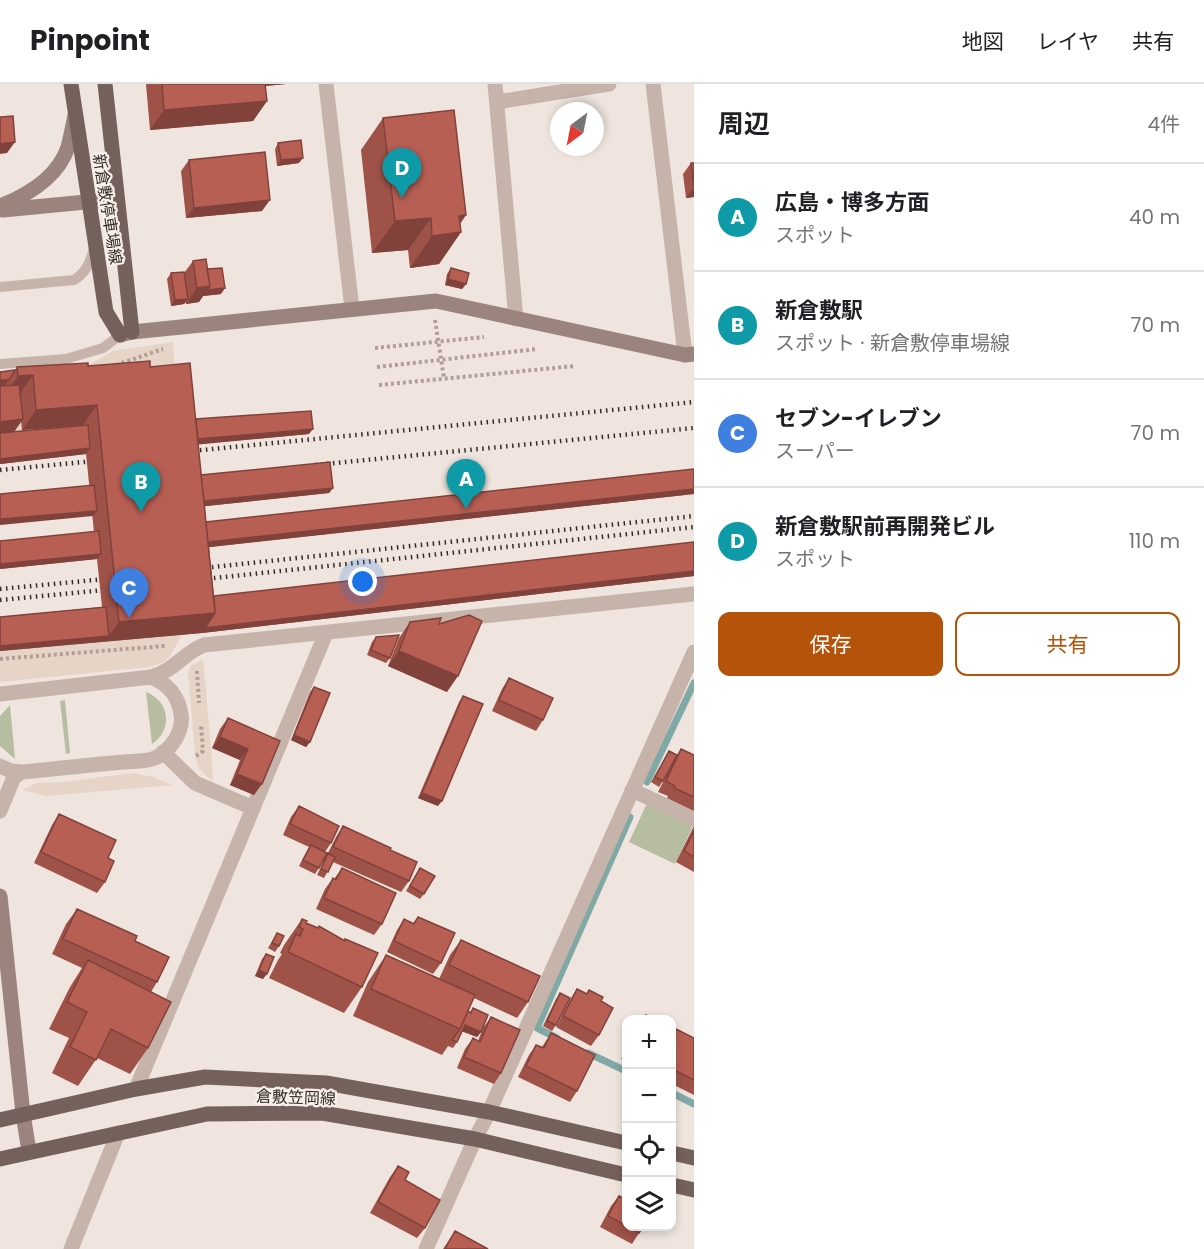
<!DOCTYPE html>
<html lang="ja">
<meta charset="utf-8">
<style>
body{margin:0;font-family:Poppins,"Noto Sans JP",sans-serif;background:#f6f6f6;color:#202124}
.controls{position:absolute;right:18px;bottom:18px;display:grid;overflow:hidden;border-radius:12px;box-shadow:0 3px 9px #0003}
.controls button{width:54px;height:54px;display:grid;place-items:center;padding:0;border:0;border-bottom:2px solid #e0e0e0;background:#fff;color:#202124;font:30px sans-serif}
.compass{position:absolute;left:550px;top:18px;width:54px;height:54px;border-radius:50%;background:#fff;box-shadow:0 3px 9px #0003;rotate:212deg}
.you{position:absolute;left:363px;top:498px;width:21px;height:21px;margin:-15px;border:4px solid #fff;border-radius:50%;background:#1a73e8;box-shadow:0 0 0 9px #1a73e833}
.badge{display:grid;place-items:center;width:39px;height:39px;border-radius:50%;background:#b45309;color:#fff;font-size:20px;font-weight:700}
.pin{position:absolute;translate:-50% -50px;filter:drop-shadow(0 2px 3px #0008)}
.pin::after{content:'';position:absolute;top:32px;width:21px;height:18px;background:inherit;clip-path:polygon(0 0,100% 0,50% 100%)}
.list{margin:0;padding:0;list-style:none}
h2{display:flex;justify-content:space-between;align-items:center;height:78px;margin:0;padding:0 24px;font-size:26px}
h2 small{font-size:20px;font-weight:400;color:#757577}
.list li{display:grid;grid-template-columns:39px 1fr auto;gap:18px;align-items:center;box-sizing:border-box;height:108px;padding:0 24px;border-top:2px solid #e0e0e0}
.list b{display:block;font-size:22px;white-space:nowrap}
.list p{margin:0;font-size:20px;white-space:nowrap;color:#757577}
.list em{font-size:20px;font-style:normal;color:#757577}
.actions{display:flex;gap:12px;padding:18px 24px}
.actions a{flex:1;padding:14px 0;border:2px solid #b45309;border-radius:12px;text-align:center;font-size:21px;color:#b45309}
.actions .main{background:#b45309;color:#fff}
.icon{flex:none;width:33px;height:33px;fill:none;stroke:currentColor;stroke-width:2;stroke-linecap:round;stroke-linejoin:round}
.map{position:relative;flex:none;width:694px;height:1165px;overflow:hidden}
header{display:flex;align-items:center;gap:36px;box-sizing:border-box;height:84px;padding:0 30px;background:#fff;border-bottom:2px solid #e0e0e0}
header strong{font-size:28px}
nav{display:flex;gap:33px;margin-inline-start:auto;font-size:21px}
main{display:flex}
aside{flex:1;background:#fff}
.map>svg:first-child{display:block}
.green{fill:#b7bda0}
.plaza{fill:#e6d4c7}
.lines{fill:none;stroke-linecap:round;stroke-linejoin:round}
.stream{stroke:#80a9a6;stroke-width:7}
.path{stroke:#b29e96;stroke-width:4;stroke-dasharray:3 3;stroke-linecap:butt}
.lane{stroke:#c6b4ab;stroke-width:10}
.street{stroke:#c6b4ab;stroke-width:15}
.secondary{stroke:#9a847d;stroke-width:15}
.primary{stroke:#75615c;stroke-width:15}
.rail{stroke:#352c29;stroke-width:4.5;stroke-dasharray:1.5 4.5;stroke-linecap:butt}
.wall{fill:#9e5248;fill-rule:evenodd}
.shaded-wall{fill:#81423b}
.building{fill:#b85f54;stroke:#81423b;stroke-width:1.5}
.labels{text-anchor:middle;stroke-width:4.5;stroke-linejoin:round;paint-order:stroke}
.street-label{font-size:16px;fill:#352c29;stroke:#f8f0ea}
</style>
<header>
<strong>Pinpoint</strong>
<nav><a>地図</a><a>レイヤ</a><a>共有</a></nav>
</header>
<main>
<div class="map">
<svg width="694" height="1165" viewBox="0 0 694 1165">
<rect width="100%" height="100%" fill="#efe5de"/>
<path class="green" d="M146,608c24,9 27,38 6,52z
M65,616l5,53 -4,1 -6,-53z
M10,621l5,54 -15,-13v-30z
M647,719l46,23 -18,38 -46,-22z"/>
<path class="plaza" d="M173,258l3,41 -157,12 4,35 60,-5 1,6 -72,6 -12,-36v-24l82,-8 31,-18z
M182,551l-12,21 -6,6 -15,5 -149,15v-31z
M203,575l8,88 2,34 -6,-4 -9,-10 -3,-14 -7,-80 3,-8z
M133,689l20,4 19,8 -125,11 -25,-6 15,-7 27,-1z"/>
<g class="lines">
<path class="stream" d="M647,698l47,-99
M557,954l-20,-10 93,-211
M588,969l38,18
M672,1009l22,11"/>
<path class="path" d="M435,236l9,58
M375,264l109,-11
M116,281l47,-16
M377,283l160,-18
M379,301l196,-19
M0,575l165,-13 2,1
M197,587l2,32
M196,672l7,-5 -2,-26"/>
<path class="lane" d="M0,203l74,-7c13,-8 16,-18 20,-32
M0,280l66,-5 37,-11 17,-13"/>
<path class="street" d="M326,0l26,225
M495,0l21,235
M653,0l32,271
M497,18l112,-18
M151,593c25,-7 32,-24 53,-32l490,-51
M0,610l151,-17c17,7 27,18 30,37 3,18 -11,37 -26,44 -9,4 -23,3 -32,4 -34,3 -68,7 -101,10l-8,5 -14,34
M163,668l32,31 58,25
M0,682l11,5 11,1
M632,706l62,29
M136,1005l190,-456
M71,1165l47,-116
M426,1165l49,-110 14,-27 205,-460"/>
<path class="secondary" d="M0,122c28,-11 58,-29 68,-59 3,-11 5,-22 7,-32
M3,126l114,-11
M120,251l12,-3 304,-31 249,54 9,-1
M0,812l23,218 6,37"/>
<path class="primary" d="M71,0l35,228 14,23
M105,0l27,248
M0,1036l136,-31 69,-12 121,6 163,29 137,31
M672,1069l22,5
M0,1075l207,-45 115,-1 153,26 151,36
M672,1101l22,5"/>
<path class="rail" d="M182,368l512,-50
M315,381l379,-37
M0,386l105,-10
M194,485l500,-53
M196,496l498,-53
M0,505l116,-11
M0,516l115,-11"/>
</g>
<path class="wall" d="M146,0h140l-21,2 2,15 -14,20 -103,9z
M383,34l83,97 -6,9 1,8 -22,32 -29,4 -2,-18 -36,3 -11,-103z
M278,59l21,20 -22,3 -2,-17z
M189,76l73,51 -76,7 -5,-47z
M691,79h3v34l-8,1 -3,-24z
M193,177l14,8 14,25 -18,2 -4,6 -13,2v-2l-2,2 -13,2 -4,-27 4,-6h13z
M451,184l15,16 -4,5 -17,-4 2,-11z
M88,282l62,1 46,52 113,15 -111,10 3,31 132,13 -4,5 -124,13 1,16 488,-28 -485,53 5,49 480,-54v34l-492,57 -202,18v-34l102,-10 -5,-48 -97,10v-28l94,-9 -8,-78 -86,10v-78l5,-1 -5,1v-14l15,-2 2,-3zM21,337l1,9 61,-4 -69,6z
M410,538l29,2 8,68 -59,-26 11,-28z
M376,553l14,21 -4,5 -19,-8 5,-13z
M509,594l34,42 -7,11 -44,-20 10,-22z
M314,603l-4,55 -4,5 -15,-7 19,-48z
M463,612l-25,110 -20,-8 41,-96z
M228,634l52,23 -26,54 -24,-10 10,-25 -28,-12 8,-19z
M681,665l13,6v56l-27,-13 1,-2 -10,-4 8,-16 -7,11 -8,-5 18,-31 8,4z
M299,722l32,37 -6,9 -6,16 -4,6 -16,-8 10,-19 -26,-12 8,-18z
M59,730l49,44 -3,24 -8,11 -63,-30 18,-38z
M343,742l47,24 19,31 -8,11 -68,-30 -9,16 -7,-3 19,-38z
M694,742v46l-18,-10z
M342,784l40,56 -8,11 -58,-26 9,-20 8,-11 1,1z
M420,784l4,26 -4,5 -14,-8z
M77,825l58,32 22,41 -6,10 -3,56 -18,26 -33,-16 -19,28 -26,-13 17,-35 -20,-9 21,-42 12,-19 -30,-14 14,-30z
M418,833l23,46 -8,11 -46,-22 10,-22 7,-11 9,4z
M302,835l60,68 -18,26 -75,-35 9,-18 4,-6 -2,-1 4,-8z
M277,849l2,13 -4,6 -7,-4z
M461,856l67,62 -11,16 -43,-20 -6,13 2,1 3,-4 8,24 -4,5 -15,-6 -5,11 -4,6 -5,-2 -6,9 -89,-39 15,-34 18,-27 53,24 11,-24z
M266,870l-3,25 -8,-3 7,-17z
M577,905l9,5 3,-4 12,11 -2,34 -8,11 -35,-19 14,-27z
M560,909l-4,32 -4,6 -9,-5 13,-27z
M491,933l10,56 -7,11 -37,-16 8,-19 8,-11 5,3 5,-13z
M672,943l22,11v57l-22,-11z
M551,949l26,58 -7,11 -52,-25 11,-22 7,-10 6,2z
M627,964v14l-6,-3z
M398,1082l7,14 20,48 -8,10 -47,-25 20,-36z
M619,1112l20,37 -7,11 -32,-17 11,-21z
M455,1147l33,18h-45z"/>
<path class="shaded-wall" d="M256,0h30l-33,3z
M267,17l-14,20 -103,9 14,-20z
M15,58l-8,11 -7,1v-10z
M303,74l-4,5 -22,3 4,-6z
M694,103v10l-8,1z
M270,116l-8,11 -76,7 8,-10z
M466,131l-13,18 8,-1 -22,32 -29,4 22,-32 27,-20z
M431,134l-23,32 -36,3 23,-32z
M448,195l18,5 -4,5 -17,-4z
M210,202l15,2 -4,6 -18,2 -4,6 -13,2 11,-16z
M188,215l-4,5 -13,2 4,-6z
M33,291l-14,20 -15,1 14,-20z
M0,296h9l-4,5 -5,1z
M97,321l-14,20 -61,5 14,-20z
M23,335l-11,16 -12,1v-14z
M313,345l-4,5 -126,12 4,-6z
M90,364l-4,6 -86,10v-5z
M333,404l-4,5 -140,15 3,-5z
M694,405v5l-501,55 4,-6z
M97,427l-4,5 -93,9v-6z
M101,470l-4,5 -97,10v-5z
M694,487v5l-492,57 -202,18v-5l109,-10 10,-14z
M399,567l59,25 -11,16 -59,-26z
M294,651l16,7 -4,5 -15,-7z
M220,653l28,12 -8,11 -28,-12z
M237,690l25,10 -8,11 -24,-10z
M422,709l20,8 -4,5 -20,-8z
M259,886l8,4 -4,5 -8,-3z
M465,941l16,7 -4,5 -16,-6z"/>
<path class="building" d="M162,0h103l2,17 -103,9z
M454,26l12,105 -7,1 2,16 -29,4 -1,-18 -36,3 -12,-103z
M13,32l2,26 -15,2v-27z
M301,56l2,18 -22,2 -3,-17z
M265,68l5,48 -76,8 -5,-48z
M691,79h3v24z
M206,175l4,27 -13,2 -4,-27z
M222,184l3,20 -18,2 3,-4 -3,-17z
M451,184l18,5 -3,11 -18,-5z
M184,188l4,27 -13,1 -4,-27z
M150,277v6l40,-4 25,250 -96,9 -22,-217 -61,5 -3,-35 -15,1 -1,-9 71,-4v3z
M15,286l-6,10h-9v-8z
M19,301l4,34 -23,3v-36z
M311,327l2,18 -115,10 -2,-20z
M88,341l2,23 -90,11v-26z
M330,378l3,26 -129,13 -3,-26z
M694,385v20l-486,53 -2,-20z
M94,401l3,26 -97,8v-25z
M99,447l2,23 -101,10v-23z
M694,458v29l-489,57 10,-15 -1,-17z
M106,523l3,29 -109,10v-29z
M469,531l13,6 -24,55 -59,-25 11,-29 31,-4 -2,6z
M399,551l-9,23 -19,-8 5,-13z
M509,594l44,20 -10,22 -44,-20z
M314,603l16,6 -20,49 -16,-7z
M463,612l20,8 -41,97 -20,-8z
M228,634l52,23 -18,43 -25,-10 11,-25 -28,-12z
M681,665l13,6v42l-20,-9 1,-2 -9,-5z
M669,667l8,4 -14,26 -8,-4z
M299,722l40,20 -8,17 -41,-19z
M59,730l57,26 -8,18 6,3 -9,21 -64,-30z
M343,742l48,22 -1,2 27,12 -8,19 -76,-34z
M694,747v26l-10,-6z
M311,761l16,8 -8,15 -16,-8z
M328,769l7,4 -7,15 -7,-3z
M342,784l54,25 -14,31 -58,-26 9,-20 3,2z
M420,784l15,8 -11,18 -14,-8z
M77,825l60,27 -2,5 34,16 -12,25 -94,-43z
M418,833l37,16 -14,30 -47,-22 10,-22 10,5z
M302,835l5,2 -1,2 12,5 1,-2 26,15v-2l33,14 -16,34 -74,-35 8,-18 4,2 3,-7 -4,-2z
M277,849l7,3 -5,10 -7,-3z
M461,856l79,36 -12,26 -79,-37z
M266,870l8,3 -7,17 -8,-4z
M386,871l89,40 -15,34 -89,-40z
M88,876l83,42 -23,46 -37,-19 -15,31 -26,-13 17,-35 -20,-10z
M577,905l10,5 2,-4 14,7 -2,4 12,7 -14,27 -36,-19z
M560,909l10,5 -14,27 -9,-4z
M473,924l15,7 -7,17 -16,-7 -8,17 -5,-2 8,-11 8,-18 3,2z
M646,931l10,5h-13z
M491,933l29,13 -19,43 -37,-16 9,-19 7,4z
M672,943l22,11v42l-22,-11z
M551,949l44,22 -18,36 -51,-25 10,-21 8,3z
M398,1082l11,6 -4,8 35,20 -15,28 -47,-26z
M619,1112l8,4v26l-19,-10z
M627,1143h16l-4,6z
M455,1147l33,18h-43z"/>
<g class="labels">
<g class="street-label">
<text transform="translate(108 125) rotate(81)" y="6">新倉敷停車場線</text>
<text transform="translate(296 1013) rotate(2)" y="6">倉敷笠岡線</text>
</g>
</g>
</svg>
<div class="controls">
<button>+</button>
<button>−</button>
<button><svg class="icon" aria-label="locate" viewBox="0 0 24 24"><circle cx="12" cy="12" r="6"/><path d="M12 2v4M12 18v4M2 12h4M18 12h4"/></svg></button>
<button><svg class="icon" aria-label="layers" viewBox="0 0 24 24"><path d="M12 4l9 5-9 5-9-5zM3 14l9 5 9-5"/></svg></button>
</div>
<svg class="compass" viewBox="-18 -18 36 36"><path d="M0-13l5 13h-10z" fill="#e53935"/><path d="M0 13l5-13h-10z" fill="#757577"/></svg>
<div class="you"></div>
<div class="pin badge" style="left:466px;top:425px;background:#0f9aa8">A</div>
<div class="pin badge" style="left:141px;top:428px;background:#0f9aa8">B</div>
<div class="pin badge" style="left:129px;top:534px;background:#3f7fe0">C</div>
<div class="pin badge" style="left:402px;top:114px;background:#0f9aa8">D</div>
</div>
<aside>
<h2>周辺<small>4件</small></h2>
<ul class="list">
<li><span class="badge" style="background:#0f9aa8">A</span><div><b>広島・博多方面</b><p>スポット</p></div><em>40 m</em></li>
<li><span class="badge" style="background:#0f9aa8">B</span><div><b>新倉敷駅</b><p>スポット · 新倉敷停車場線</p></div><em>70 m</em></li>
<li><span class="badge" style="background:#3f7fe0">C</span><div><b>セブン-イレブン</b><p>スーパー</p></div><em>70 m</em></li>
<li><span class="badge" style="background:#0f9aa8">D</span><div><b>新倉敷駅前再開発ビル</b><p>スポット</p></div><em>110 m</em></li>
</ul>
<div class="actions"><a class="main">保存</a><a>共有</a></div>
</aside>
</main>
